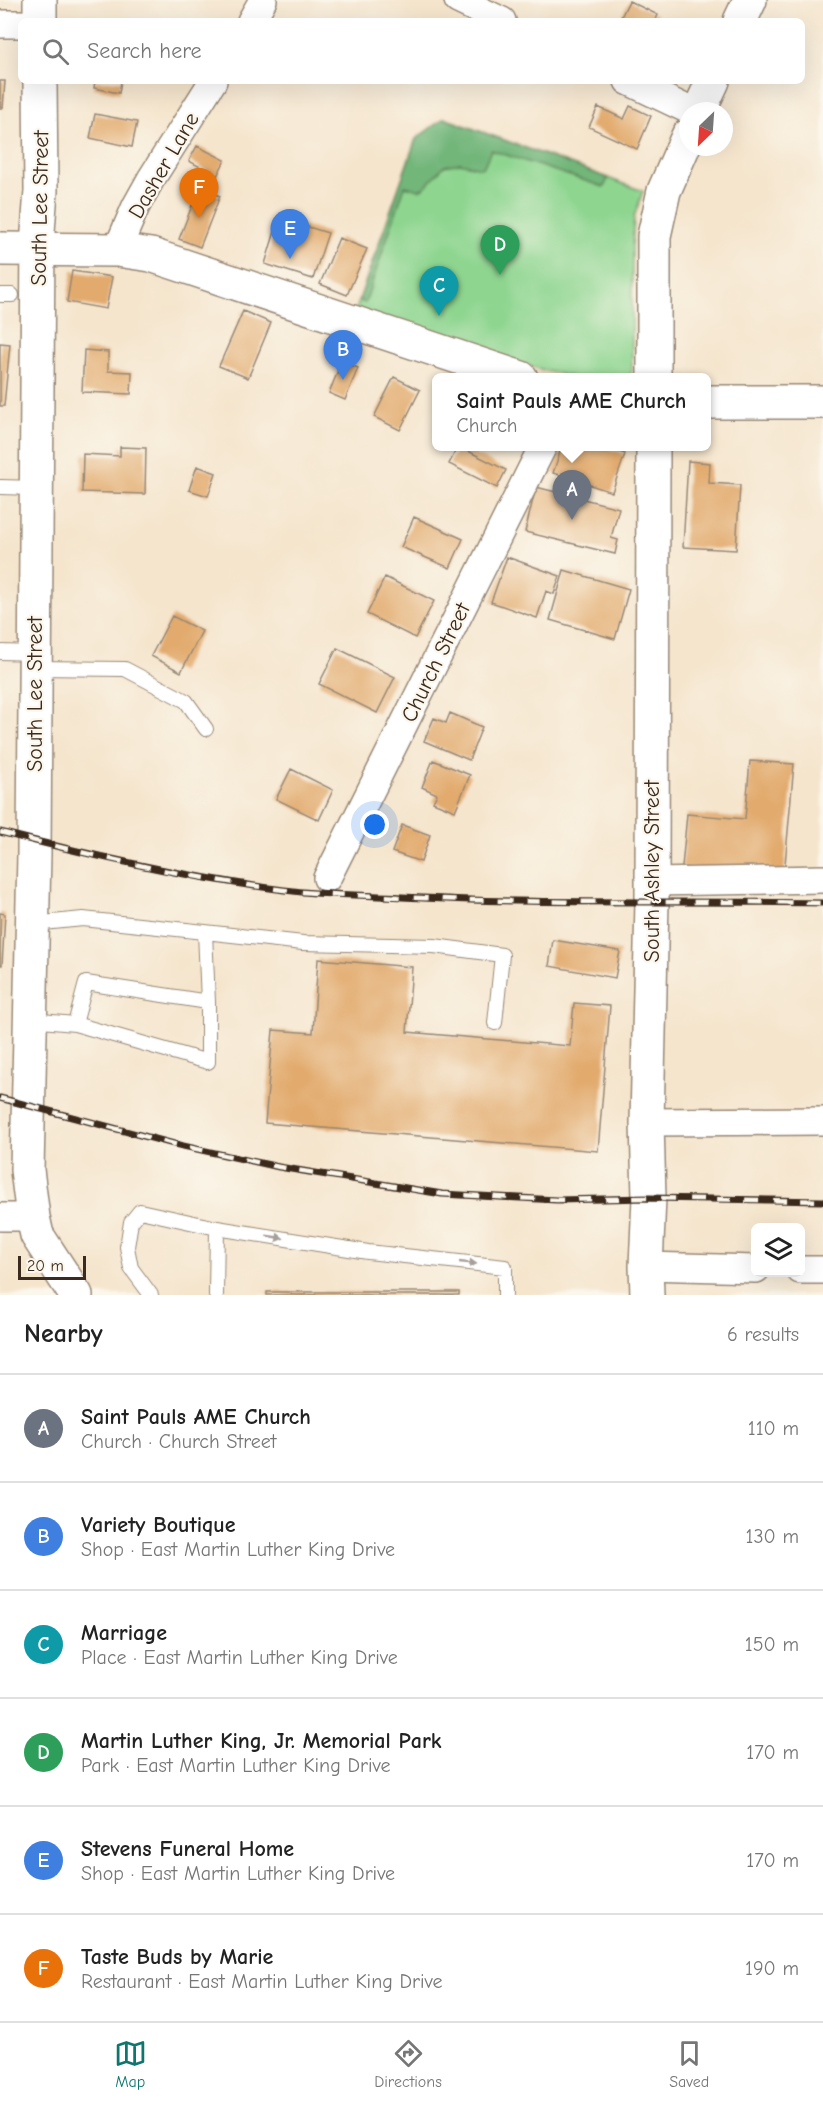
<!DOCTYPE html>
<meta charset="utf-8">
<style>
body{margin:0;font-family:"Comic Neue",sans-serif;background:#f2f2f2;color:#222}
.controls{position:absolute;right:18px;bottom:18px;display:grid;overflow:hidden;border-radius:9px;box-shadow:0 6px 24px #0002}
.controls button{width:54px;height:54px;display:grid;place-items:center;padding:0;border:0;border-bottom:2px solid #e0e0e0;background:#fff;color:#222;font:30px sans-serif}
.compass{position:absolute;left:679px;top:102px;width:54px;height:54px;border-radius:50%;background:#fff;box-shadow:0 6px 24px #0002;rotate:205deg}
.scale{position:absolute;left:18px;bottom:15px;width:68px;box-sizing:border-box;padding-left:6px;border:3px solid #3b2a1e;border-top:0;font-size:16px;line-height:21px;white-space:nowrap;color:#3b2a1e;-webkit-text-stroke:4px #fbf7ec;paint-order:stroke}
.you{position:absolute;left:375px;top:825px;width:21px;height:21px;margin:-15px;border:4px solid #fff;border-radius:50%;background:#1a73e8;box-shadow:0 0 0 9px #1a73e833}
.badge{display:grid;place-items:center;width:39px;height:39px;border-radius:50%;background:#0f766e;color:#fff;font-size:20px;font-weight:700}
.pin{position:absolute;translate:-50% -50px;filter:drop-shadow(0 2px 3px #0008)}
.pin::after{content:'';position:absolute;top:32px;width:21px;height:18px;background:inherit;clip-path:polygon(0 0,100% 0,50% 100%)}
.popup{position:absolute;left:432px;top:373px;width:279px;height:78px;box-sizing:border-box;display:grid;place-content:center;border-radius:9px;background:#fff;filter:drop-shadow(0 2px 4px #0005);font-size:20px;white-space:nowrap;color:#767676}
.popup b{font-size:22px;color:#222}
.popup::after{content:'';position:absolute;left:50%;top:100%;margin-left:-12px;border:12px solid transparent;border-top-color:#fff}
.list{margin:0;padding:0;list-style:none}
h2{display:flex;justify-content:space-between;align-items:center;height:78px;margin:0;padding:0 24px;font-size:26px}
h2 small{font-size:20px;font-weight:400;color:#767676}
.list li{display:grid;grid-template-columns:39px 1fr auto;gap:18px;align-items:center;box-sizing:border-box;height:108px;padding:0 24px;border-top:2px solid #e0e0e0}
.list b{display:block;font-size:22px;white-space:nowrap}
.list p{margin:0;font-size:20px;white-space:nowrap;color:#767676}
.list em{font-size:20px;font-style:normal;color:#767676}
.icon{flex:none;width:33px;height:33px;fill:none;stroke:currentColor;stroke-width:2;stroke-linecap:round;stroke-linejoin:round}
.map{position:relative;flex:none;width:823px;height:1295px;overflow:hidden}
.search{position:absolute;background:#fff;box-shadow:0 6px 24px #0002;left:18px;right:18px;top:18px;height:66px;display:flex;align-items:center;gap:15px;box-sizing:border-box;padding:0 21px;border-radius:9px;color:#767676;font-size:22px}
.sheet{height:726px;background:#fff}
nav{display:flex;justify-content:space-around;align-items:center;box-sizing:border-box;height:84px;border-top:2px solid #e0e0e0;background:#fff;font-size:16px;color:#767676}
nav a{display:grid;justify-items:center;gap:3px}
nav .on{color:#0f766e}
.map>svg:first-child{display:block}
.green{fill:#8ed590;stroke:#648057;stroke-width:1.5}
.forest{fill:#72b67a;stroke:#56704c;stroke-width:1.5}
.building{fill:#e2aa6d}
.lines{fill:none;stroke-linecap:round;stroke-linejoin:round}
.lane-casing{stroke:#988876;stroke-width:16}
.street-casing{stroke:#988876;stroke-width:30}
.secondary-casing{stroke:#988876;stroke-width:36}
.lane{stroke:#fff;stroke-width:14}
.street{stroke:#fff;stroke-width:27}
.secondary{stroke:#fff;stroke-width:33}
.rail-casing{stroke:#3b2a1e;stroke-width:7}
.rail{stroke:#fbf7ec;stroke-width:4.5;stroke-dasharray:14;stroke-linecap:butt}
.oneway{fill:#a79f9a}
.labels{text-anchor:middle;stroke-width:4.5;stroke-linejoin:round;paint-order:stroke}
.street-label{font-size:22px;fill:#3b2a1e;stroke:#fbf7ec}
</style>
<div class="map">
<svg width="823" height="1295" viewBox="0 0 823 1295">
<rect width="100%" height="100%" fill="#fbf7ec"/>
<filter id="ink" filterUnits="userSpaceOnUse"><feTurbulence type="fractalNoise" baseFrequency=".0167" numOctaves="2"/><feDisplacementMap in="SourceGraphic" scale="12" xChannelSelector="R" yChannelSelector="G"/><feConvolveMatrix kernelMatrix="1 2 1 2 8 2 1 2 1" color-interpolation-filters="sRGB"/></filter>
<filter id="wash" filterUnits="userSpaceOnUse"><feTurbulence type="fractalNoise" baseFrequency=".008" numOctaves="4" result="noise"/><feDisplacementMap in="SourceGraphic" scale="24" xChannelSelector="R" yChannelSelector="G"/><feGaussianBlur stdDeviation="1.35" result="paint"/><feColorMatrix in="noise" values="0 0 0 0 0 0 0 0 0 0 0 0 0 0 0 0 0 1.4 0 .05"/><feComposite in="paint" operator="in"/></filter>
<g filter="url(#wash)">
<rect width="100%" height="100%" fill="#f5e5cd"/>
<path class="green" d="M444,118l199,73 -9,26 -2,32v121l-2,7h-55l-30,-6 -189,-61 60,-171z"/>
<path class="forest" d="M444,118l164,60 -4,9 -113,-37 -7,16 -3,2 -21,-5 -16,3 -19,21 -6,3 -14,-4 -40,117 -6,-3 57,-161z"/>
<g id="blocks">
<path class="building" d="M629,1l29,14 -3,6h-36z
M0,81h5l-2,27h-3z
M95,81h26l-2,12 -25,-5z
M630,106l21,10 -14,33 -48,-22 9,-20 26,12z
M95,114l42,8 -5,25 -42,-9z
M197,146l28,14 -8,16 -28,-15z
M199,188l21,8 -20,51 -21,-8z
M279,218l49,15 -15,46 -48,-15z
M339,238l28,11 -20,46 -27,-11z
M72,271l40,6 -6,32 -39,-7z
M243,311l28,12 -23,55 -29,-12z
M0,343l10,1 -6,62h-4z
M84,350l24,2v19l24,1 -1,22 -49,-2z
M342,361l16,7 -13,32 -16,-7z
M394,377l26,13 -20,40 -26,-13z
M458,446l48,24 -9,18 -48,-24z
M562,446h40l23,8 -13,38 -59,-19z
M120,447l26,1 -1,46 -63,-2 1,-38 37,2z
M688,461l22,2 -1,20 31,2 -4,65 -53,-3z
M197,466l19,7 -8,23 -19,-6z
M536,487l83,21 -8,30 7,2 -3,14 -90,-22z
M414,517l49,22 -13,29 -49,-21z
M507,557l53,19 -6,18 -8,-3 -9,27 -46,-16z
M564,570l65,19 -14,50 -65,-19z
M385,577l49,24 -19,37 -48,-24z
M172,616l30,15 -21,41 -30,-16z
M337,648l58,29 -18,36 -58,-29z
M450,713l32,14 -13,33 -45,-19 10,-23 12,5z
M433,760l37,15 -15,36 -22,-9 4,-8 -15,-7z
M750,761l44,3 -10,112 -102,-9 5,-53 58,5z
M291,769l42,21 -14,30 -43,-21z
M402,825l28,10 -9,27 -29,-10z
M0,913l5,1 -3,51h-2z
M553,940l67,11 -5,27 -66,-12z
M318,959l94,8 -5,65 163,14 4,-43 36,3 -12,145 -333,-28 8,-93 40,3z
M267,1292h192v3h-192z"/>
</g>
</g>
<g filter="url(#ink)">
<use href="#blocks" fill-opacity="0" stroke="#988876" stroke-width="1.5"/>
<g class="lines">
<defs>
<path id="lane" d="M0,295h12
M0,487l36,1
M0,652l34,1
M34,668l91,1 61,32 20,28
M205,932l98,11 131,3 68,9 -7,68
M30,1020l45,4 133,38v-60l-3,-70 -122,-13 -50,5
M75,1024l11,-41 122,19
M151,1295l-20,-27 -4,-21 4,-25 9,-11 77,17 151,24 137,15v28
M216,1295l1,-67"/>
<path id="street" d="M458,0l44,21
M251,21l12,-21
M0,24h21
M628,81l63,30
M117,250l19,-44 15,-27 62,-98
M327,878l216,-432
M651,882l172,-3
M647,1122l176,-1
M0,1217h33
M646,1266l110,3
M800,1270h23"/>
<path id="secondary" d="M40,21v-21
M740,21l10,-21
M40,81l1,110 -3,40 -4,623 -7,316 6,47 4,18 39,60
M699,111l14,-30
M0,249l117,1 34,5 370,123
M654,378v-142l10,-45 24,-55
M707,402h116
M647,1295l-1,-29 3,-68 -2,-76 5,-221 1,-455"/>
</defs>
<use href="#lane" class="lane-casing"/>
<use href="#street" class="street-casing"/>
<use href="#secondary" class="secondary-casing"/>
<use href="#lane" class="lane"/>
<use href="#street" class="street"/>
<use href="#secondary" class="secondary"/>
<defs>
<path id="rail" d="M0,832c93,24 188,46 284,58 39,5 79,5 118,7 140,8 280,3 421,6
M0,1098l174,46 105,23 163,27 115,6 92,-2 174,3"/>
</defs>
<use href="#rail" class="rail-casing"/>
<use href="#rail" class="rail"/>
</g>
<defs><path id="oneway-solid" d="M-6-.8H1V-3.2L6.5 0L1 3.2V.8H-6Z" transform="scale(1.5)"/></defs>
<g class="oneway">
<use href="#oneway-solid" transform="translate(275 1237) rotate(9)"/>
<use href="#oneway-solid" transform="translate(468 1263) rotate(6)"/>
</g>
</g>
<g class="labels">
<g class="street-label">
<text transform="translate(163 165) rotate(-60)" y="8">Dasher Lane</text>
<text transform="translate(39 208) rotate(-89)" y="8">South Lee Street</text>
<text transform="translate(435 662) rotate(-64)" y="8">Church Street</text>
<text transform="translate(34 694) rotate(-90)" y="8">South Lee Street</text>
<text transform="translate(651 871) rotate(-90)" y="8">South Ashley Street</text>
</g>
</g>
</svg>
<div class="controls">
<button><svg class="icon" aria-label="layers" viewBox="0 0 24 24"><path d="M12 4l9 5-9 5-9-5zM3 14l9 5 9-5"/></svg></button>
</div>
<svg class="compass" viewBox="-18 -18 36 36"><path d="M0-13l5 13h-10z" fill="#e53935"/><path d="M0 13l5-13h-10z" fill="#767676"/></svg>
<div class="scale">20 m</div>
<div class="you"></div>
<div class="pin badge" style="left:572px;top:520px;background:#6b7280">A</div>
<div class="popup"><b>Saint Pauls AME Church</b>Church</div>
<div class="pin badge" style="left:343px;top:380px;background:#3f7fe0">B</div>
<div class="pin badge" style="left:439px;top:316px;background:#0f9aa8">C</div>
<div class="pin badge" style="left:500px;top:275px;background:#2e9e5b">D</div>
<div class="pin badge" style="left:290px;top:259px;background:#3f7fe0">E</div>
<div class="pin badge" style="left:199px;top:218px;background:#e8710a">F</div>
<div class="search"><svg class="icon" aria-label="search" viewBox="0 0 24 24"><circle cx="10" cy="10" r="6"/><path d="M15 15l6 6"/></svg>Search here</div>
</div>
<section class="sheet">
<h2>Nearby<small>6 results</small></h2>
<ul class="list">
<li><span class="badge" style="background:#6b7280">A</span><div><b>Saint Pauls AME Church</b><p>Church · Church Street</p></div><em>110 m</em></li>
<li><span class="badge" style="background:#3f7fe0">B</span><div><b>Variety Boutique</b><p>Shop · East Martin Luther King Drive</p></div><em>130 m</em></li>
<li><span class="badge" style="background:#0f9aa8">C</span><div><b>Marriage</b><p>Place · East Martin Luther King Drive</p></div><em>150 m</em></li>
<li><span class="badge" style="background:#2e9e5b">D</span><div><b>Martin Luther King, Jr. Memorial Park</b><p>Park · East Martin Luther King Drive</p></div><em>170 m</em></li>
<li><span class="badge" style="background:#3f7fe0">E</span><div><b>Stevens Funeral Home</b><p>Shop · East Martin Luther King Drive</p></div><em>170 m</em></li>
<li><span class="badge" style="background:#e8710a">F</span><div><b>Taste Buds by Marie</b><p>Restaurant · East Martin Luther King Drive</p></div><em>190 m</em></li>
</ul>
</section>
<nav>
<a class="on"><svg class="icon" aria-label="map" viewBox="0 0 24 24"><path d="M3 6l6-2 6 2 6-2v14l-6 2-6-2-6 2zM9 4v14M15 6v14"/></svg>Map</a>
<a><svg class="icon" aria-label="directions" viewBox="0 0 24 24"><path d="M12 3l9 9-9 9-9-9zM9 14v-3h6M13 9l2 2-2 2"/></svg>Directions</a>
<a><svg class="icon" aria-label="saved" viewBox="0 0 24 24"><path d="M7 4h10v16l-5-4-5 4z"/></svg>Saved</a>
</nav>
